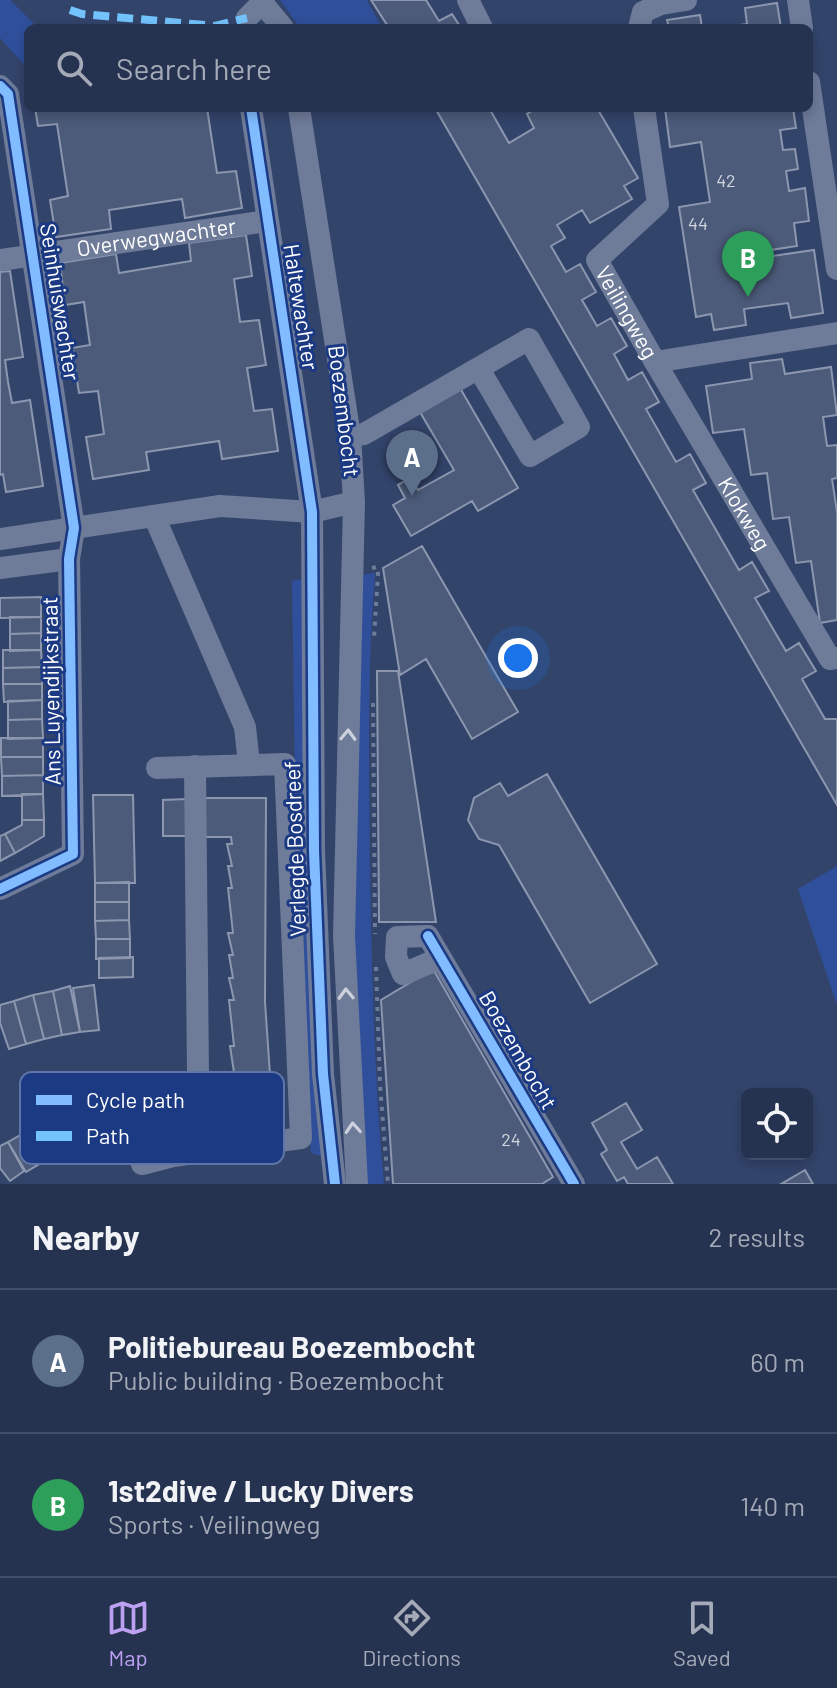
<!DOCTYPE html>
<meta charset="utf-8">
<style>
body{margin:0;font-family:Barlow,sans-serif;background:#323f5a;color:#f1f3f6}
.controls{position:absolute;right:24px;bottom:24px;display:grid;overflow:hidden;border-radius:12px;box-shadow:0 4px 12px #0003}
.controls button{width:72px;height:72px;display:grid;place-items:center;padding:0;border:0;border-bottom:2px solid #424e67;background:#263350;color:#f1f3f6;font:40px sans-serif}
.you{position:absolute;left:518px;top:658px;width:28px;height:28px;margin:-20px;border:6px solid #fff;border-radius:50%;background:#1a73e8;box-shadow:0 0 0 12px #1a73e833}
.badge{display:grid;place-items:center;width:52px;height:52px;border-radius:50%;background:#bca0f2;color:#fff;font-size:26px;font-weight:700}
.pin{position:absolute;translate:-50% -66px;filter:drop-shadow(0 2px 4px #0008)}
.pin::after{content:'';position:absolute;top:42px;width:28px;height:24px;background:inherit;clip-path:polygon(0 0,100% 0,50% 100%)}
.list{margin:0;padding:0;list-style:none}
h2{display:flex;justify-content:space-between;align-items:center;height:104px;margin:0;padding:0 32px;font-size:34px}
h2 small{font-size:26px;font-weight:400;color:#a4aab7}
.list li{display:grid;grid-template-columns:52px 1fr auto;gap:24px;align-items:center;box-sizing:border-box;height:144px;padding:0 32px;border-top:2px solid #424e67}
.list b{display:block;font-size:30px;white-space:nowrap}
.list p{margin:0;font-size:26px;white-space:nowrap;color:#a4aab7}
.list em{font-size:26px;font-style:normal;color:#a4aab7}
.icon{flex:none;width:44px;height:44px;fill:none;stroke:currentColor;stroke-width:2;stroke-linecap:round;stroke-linejoin:round}
.map{position:relative;flex:none;width:837px;height:1184px;overflow:hidden}
.search{position:absolute;background:#263350;box-shadow:0 4px 12px #0003;left:24px;right:24px;top:24px;height:88px;display:flex;align-items:center;gap:20px;box-sizing:border-box;padding:0 28px;border-radius:12px;color:#a4aab7;font-size:30px}
.sheet{height:392px;background:#263350}
nav{display:flex;justify-content:space-around;align-items:center;box-sizing:border-box;height:112px;border-top:2px solid #424e67;background:#263350;font-size:22px;color:#a4aab7}
nav a{display:grid;justify-items:center;gap:4px}
nav .on{color:#bca0f2}
.map>svg:first-child{display:block}
.green{fill:#2f4f9b}
.building{fill:#4c5b7a;stroke:#8c97af;stroke-width:2}
.lines{fill:none;stroke-linecap:round;stroke-linejoin:round}
.path{stroke:#6e7b99;stroke-width:4;stroke-dasharray:4 6;stroke-linecap:butt}
.minor{stroke:#6e7b99;stroke-width:22}
.quiet{stroke:#73c3fd;stroke-width:8;stroke-dasharray:16 8;stroke-linecap:butt}
.cycleway-casing{stroke:#1b3a83;stroke-width:15}
.cycleway{stroke:#80bcff;stroke-width:10}
.oneway{stroke:#ccd1db}
.labels{text-anchor:middle;stroke-width:6;stroke-linejoin:round;paint-order:stroke}
.number-label{font-size:18px;fill:#d2d6de}
.street-label{font-size:22px;fill:#fff;stroke:#1b3a83}
.key{fill:#1b3a83;stroke:#5f75a8;stroke-width:2}
.key-label{font-size:22px;fill:#fff}
</style>
<div class="map">
<svg width="837" height="1184" viewBox="0 0 837 1184">
<rect width="100%" height="100%" fill="#33446b"/>
<path class="green" d="M0,0h10l28,28h-10v41l-28,-31z
M280,0h87l15,28h-82z
M375,573c-8,98 -6,195 -5,293 2,107 4,212 14,318h-21c-15,-203 -10,-406 -5,-609z
M303,579l24,579 -16,-5 -13,-178 -6,-394z
M837,866v139l-39,-116z"/>
<path class="building" d="M371,0h55l13,21 13,-7 9,14h-72z
M777,3l4,25h-63l29,-4 -2,-16z
M700,15l2,13h-33l-2,-8z
M35,108h172l10,65 19,-2 6,37 -57,10 -3,-19 -73,11 2,19 -55,8 -6,-37 18,-4 -11,-72 -19,2z
M435,108h54l20,35 25,-15 -7,-14 10,-6h60l41,70 -14,8 8,13 -42,24 -8,-13 -25,15 8,13 -14,8 15,26 14,-8 16,28 -14,8 15,26 14,-8 16,28 -13,8 14,26 14,-8 17,30 -13,7 30,53 14,-8 16,29 -13,7 46,80 13,-8 17,29 -14,7 31,53 13,-8 17,28 -14,8 23,40h12v86z
M665,108h128l3,20 -16,2 3,20 12,-1 3,20 -12,2 3,20 16,-3 4,33 -15,2 3,23 -39,6 1,6 55,-8 9,63 -32,5 -3,-15 -44,6 2,16 -32,5 -3,-16 -15,3 -17,-110 31,-5 -9,-60 -31,5z
M246,235l6,41 -18,3 6,43 19,-2 7,45 -19,3 7,43 18,-2 6,42 -56,8 -3,-18 -73,11 3,18 -56,9 -7,-42 18,-3 -6,-43 -19,2 -7,-45 18,-3 -3,-21 -3,-22 -19,3 -5,-42 56,-9 3,19 72,-12 -2,-18z
M10,271l13,86 -18,3 3,22 4,21 18,-3 13,86 -37,6 -3,-18 -3,1v-203z
M782,359l3,15 46,-7 6,48 -14,2 4,29 10,-1v33l-5,1 5,33v108l-17,3 -9,-62 -15,2 -7,-46 -16,2 -6,-46 -16,2 -7,-46 -31,4 -7,-47 46,-7 -2,-16z
M460,388l58,100 -40,23 -6,-10 -61,35 -18,-31 12,-7 -7,-13 12,-7 8,12 36,-20 -34,-58z
M422,546l96,166 -46,27 -46,-80 -26,16 -17,-107z
M41,597v20l-41,1v-20z
M10,617h31v16l-31,1z
M41,633v17l-31,1v-17z
M3,650h38l1,17 -39,1z
M42,667v17h-39v-16z
M377,671h21l38,251h-57z
M3,684h39v16l-38,2z
M42,700v19l-34,1v-19z
M42,719l1,19 -35,1v-19z
M1,738h42v19h-42z
M1,757h42v18l-41,1z
M547,774l110,190 -67,39 -91,-158 -20,-6 -11,-19 6,-22 26,-15 8,13z
M43,775v19l-41,2v-20z
M22,794h21l1,26h-22z
M93,795h40l2,88h-40z
M201,798h65l-1,204 7,102 -5,1 1,8 -101,11 -5,-35 73,-10 -5,-33h4l-5,-46h5l-5,-22h4l-4,-23h4l-5,-22h5l-5,-45h4l-4,-22h4l-5,-22h5l-1,-7h-30z
M187,799l1,37h-25v-36z
M22,820h22v16l-29,17 -10,-19 17,-9z
M5,834l10,19 -15,8v-25z
M95,883l34,-1v20h-34z
M95,902h34v18l-34,1z
M129,920l1,19h-34l-1,-18z
M96,939h34v19l-34,1z
M133,957v20l-34,1v-20z
M433,969l120,208 -11,7h-149l-12,-184z
M94,985l5,45 -19,2 -7,-44z
M70,986l10,46 -18,3 -9,-44z
M53,991l9,44 -18,4 -11,-44z
M33,995l11,44 -18,5 -12,-43z
M14,1001l12,43 -17,5 -9,-26v-18z
M626,1103l16,27 -21,12 16,27 20,-12 16,27h-45l-4,-7 -7,4 -16,-27 6,-4 -15,-27z
M26,1132l15,31 -15,9 -18,-30z
M8,1142l16,29 -14,10 -10,-13v-22z
M805,1170l8,14h-32z"/>
<g class="lines">
<path class="path" d="M372,568l5,-1 1,7 -4,64
M373,703l2,231
M376,967l4,118 8,99"/>
<g class="minor">
<path d="M260,0l23,28"/>
<path d="M468,0l14,28"/>
<path d="M798,0l4,28"/>
<path d="M247,18l15,-15"/>
<path d="M639,28l4,-16 18,-8 25,-4"/>
<path d="M809,82l28,187"/>
<path d="M0,86l8,8 66,434 -5,31 4,295 -73,35"/>
<path d="M251,108l61,404 2,339 9,223 12,110"/>
<path id="s1" d="M644,108l14,96 -61,56 58,102 182,-29"/>
<path id="s2" d="M0,260l267,-39"/>
<path id="s3" d="M655,362l175,297 7,-1"/>
<path d="M350,436l14,-2 165,-95 50,88 -49,29 -51,-87"/>
<path d="M354,502l-10,434 13,248"/>
<path d="M154,516l91,211 4,37"/>
<path d="M0,539l220,-33 92,6 42,-10 -4,-66 -51,-328"/>
<path d="M0,568l69,-9"/>
<path d="M195,766l3,309"/>
<path d="M441,958l-38,16 -7,-17 1,-20 31,-1 146,248"/>
<path d="M142,1164l31,-8 128,-18 -16,-374 -128,4"/>
</g>
<path class="quiet" d="M70,10l12,4 133,12 32,-8"/>
<defs>
<path id="cycleway" d="M0,86l8,8 66,434 -5,31 4,295 -73,35
M251,108l61,404 2,339 9,223 12,110
M428,936l146,248"/>
</defs>
<use href="#cycleway" class="cycleway-casing"/>
<use href="#cycleway" class="cycleway"/>
</g>
<defs><path id="oneway-chevron" d="M-2-3.5L2.5 0L-2 3.5" fill="none" stroke-width="1.6" stroke-linecap="round" stroke-linejoin="round" transform="scale(2)"/></defs>
<g class="oneway">
<use href="#oneway-chevron" transform="translate(348 735) rotate(-88)"/>
<use href="#oneway-chevron" transform="translate(346 994) rotate(-92)"/>
<use href="#oneway-chevron" transform="translate(353 1128) rotate(-94)"/>
</g>
<g class="labels">
<g class="number-label">
<text x="726" y="187">42</text>
<text x="698" y="230">44</text>
<text x="511" y="1146">24</text>
</g>
<g class="street-label">
<text dy="8" stroke="none"><textPath href="#s2" startOffset="158">Overwegwachter</textPath></text>
<text transform="translate(60 302) rotate(81)" y="8">Seinhuiswachter</text>
<text transform="translate(301 307) rotate(81)" y="8">Haltewachter</text>
<text dy="8" stroke="none"><textPath href="#s1" startOffset="240">Veilingweg</textPath></text>
<text transform="translate(344 411) rotate(83)" y="8">Boezembocht</text>
<text dy="8" stroke="none"><textPath href="#s3" startOffset="176">Klokweg</textPath></text>
<text transform="translate(51 691) rotate(-91)" y="8">Ans Luyendijkstraat</text>
<text transform="translate(295 849) rotate(-92)" y="8">Verlegde Bosdreef</text>
<text transform="translate(518 1050) rotate(60)" y="8">Boezembocht</text>
</g>
</g>
<rect x="20" y="1072" width="264" height="92" rx="12" class="key"/>
<rect x="36" y="1095" width="36" height="10" fill="#80bcff"/>
<rect x="36" y="1131" width="36" height="10" fill="#73c3fd"/>
<g class="key-label">
<text x="86" y="1108">Cycle path</text>
<text x="86" y="1144">Path</text>
</g>
</svg>
<div class="controls">
<button><svg class="icon" aria-label="locate" viewBox="0 0 24 24"><circle cx="12" cy="12" r="6"/><path d="M12 2v4M12 18v4M2 12h4M18 12h4"/></svg></button>
</div>
<div class="you"></div>
<div class="pin badge" style="left:412px;top:496px;background:#5c6f8a">A</div>
<div class="pin badge" style="left:748px;top:297px;background:#2e9e5b">B</div>
<div class="search"><svg class="icon" aria-label="search" viewBox="0 0 24 24"><circle cx="10" cy="10" r="6"/><path d="M15 15l6 6"/></svg>Search here</div>
</div>
<section class="sheet">
<h2>Nearby<small>2 results</small></h2>
<ul class="list">
<li><span class="badge" style="background:#5c6f8a">A</span><div><b>Politiebureau Boezembocht</b><p>Public building · Boezembocht</p></div><em>60 m</em></li>
<li><span class="badge" style="background:#2e9e5b">B</span><div><b>1st2dive / Lucky Divers</b><p>Sports · Veilingweg</p></div><em>140 m</em></li>
</ul>
</section>
<nav>
<a class="on"><svg class="icon" aria-label="map" viewBox="0 0 24 24"><path d="M3 6l6-2 6 2 6-2v14l-6 2-6-2-6 2zM9 4v14M15 6v14"/></svg>Map</a>
<a><svg class="icon" aria-label="directions" viewBox="0 0 24 24"><path d="M12 3l9 9-9 9-9-9zM9 14v-3h6M13 9l2 2-2 2"/></svg>Directions</a>
<a><svg class="icon" aria-label="saved" viewBox="0 0 24 24"><path d="M7 4h10v16l-5-4-5 4z"/></svg>Saved</a>
</nav>
